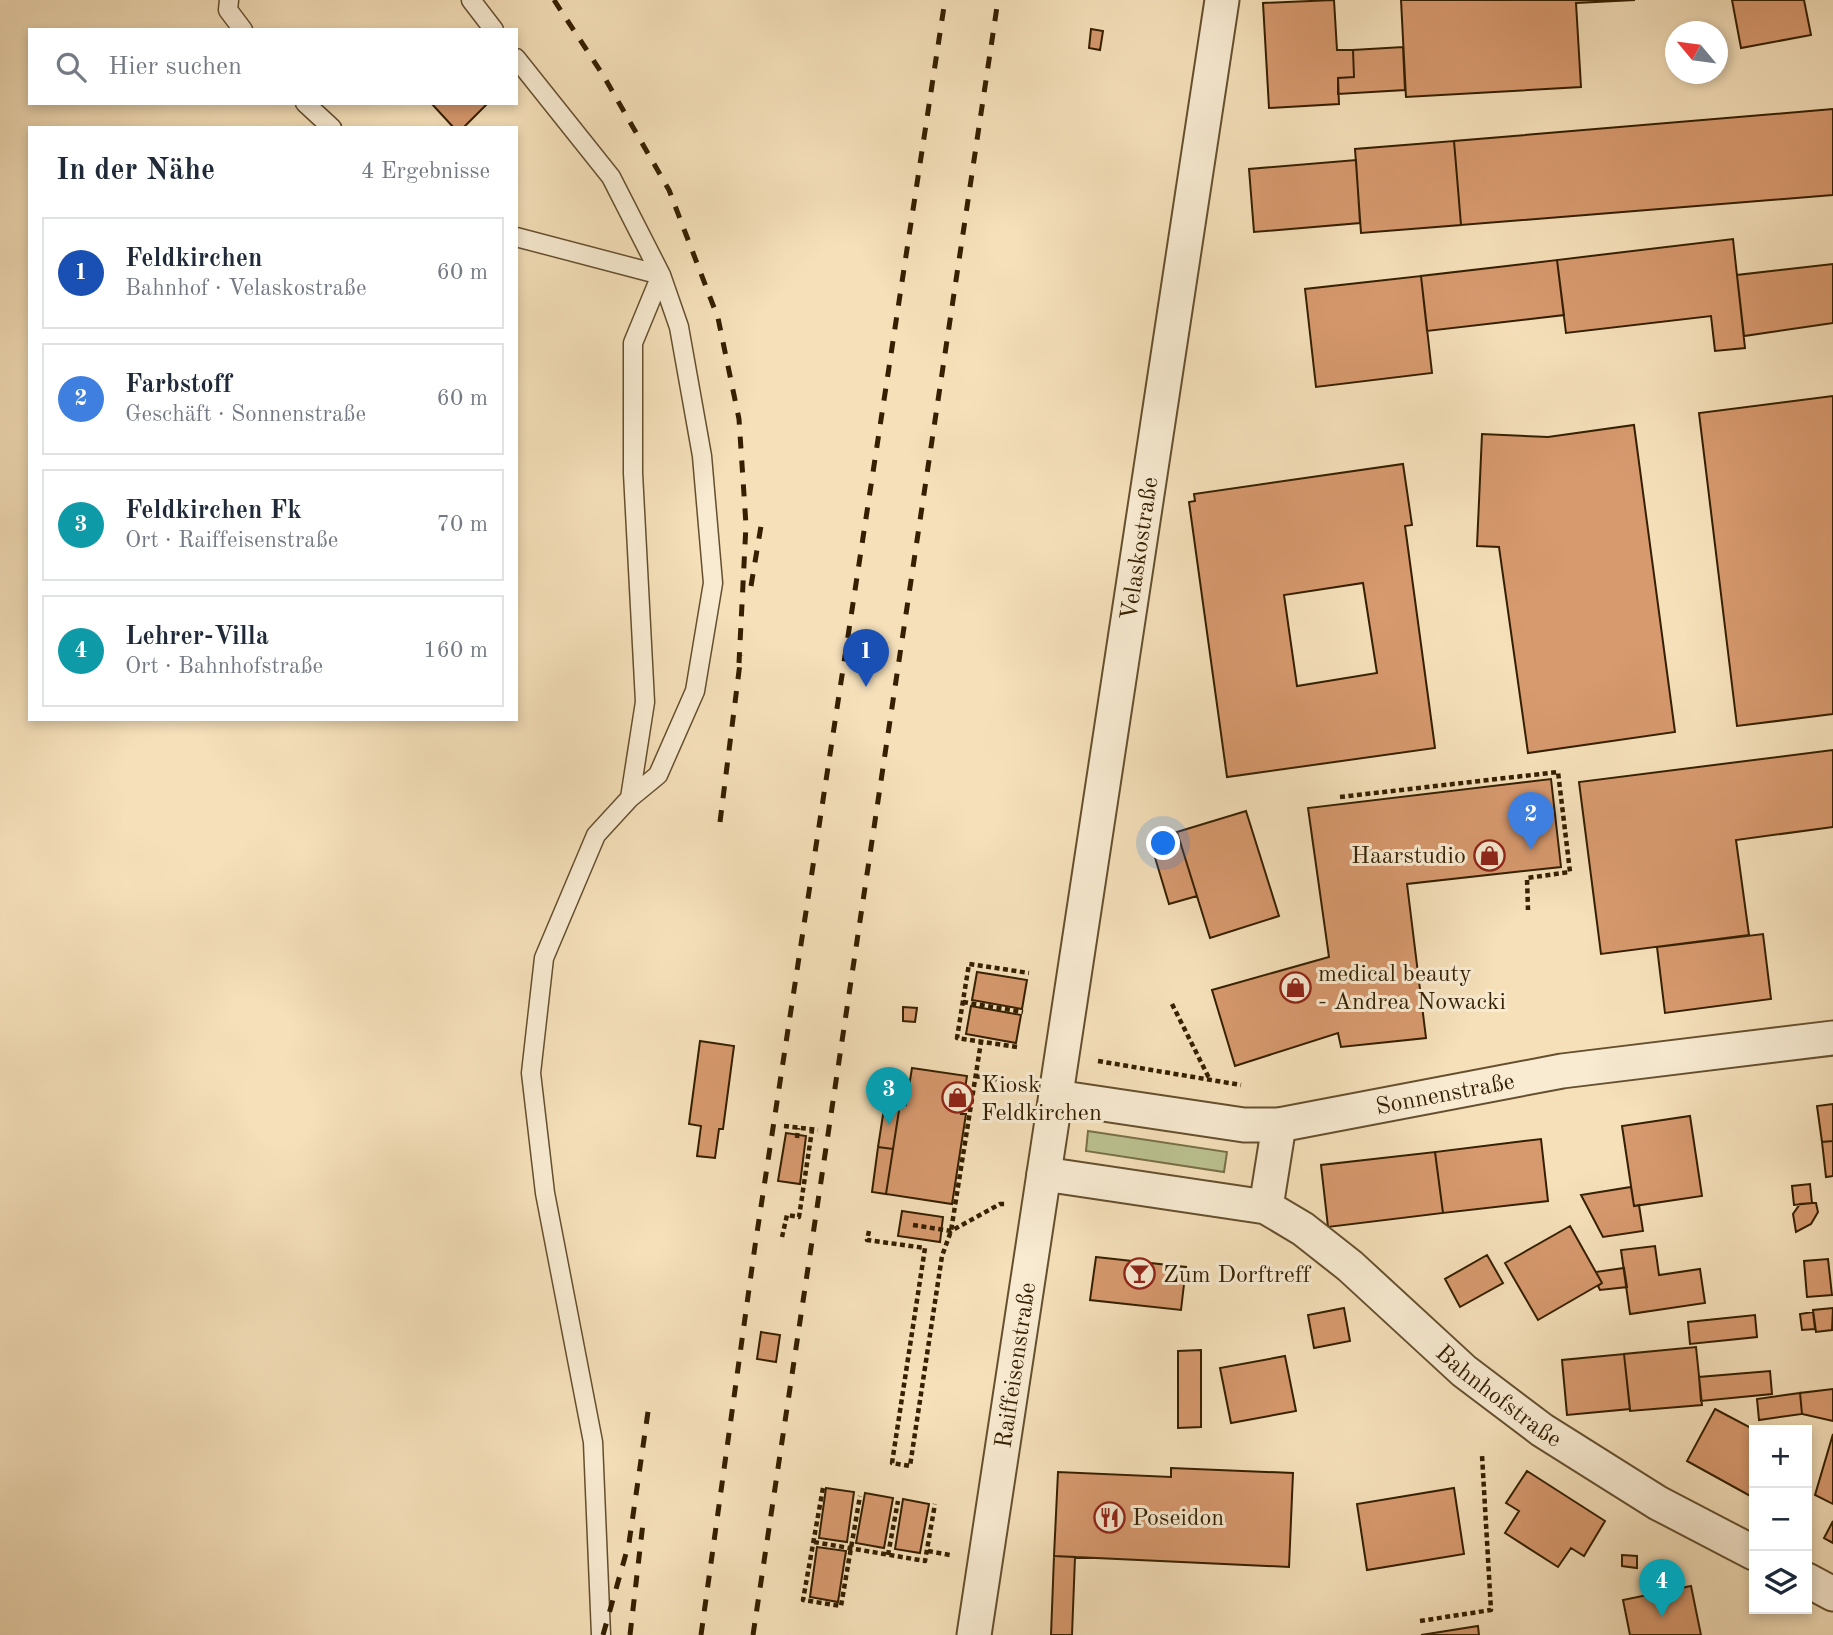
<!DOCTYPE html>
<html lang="de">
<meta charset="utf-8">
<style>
body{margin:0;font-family:"Old Standard TT",serif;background:#f2f2f3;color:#1f2937}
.controls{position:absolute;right:21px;bottom:21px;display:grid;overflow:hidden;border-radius:0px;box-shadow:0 4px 10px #0003}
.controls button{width:63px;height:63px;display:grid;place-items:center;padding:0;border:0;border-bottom:2px solid #e0e1e3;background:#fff;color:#1f2937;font:35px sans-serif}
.compass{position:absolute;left:1665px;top:21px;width:63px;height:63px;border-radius:50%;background:#fff;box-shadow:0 4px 10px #0003;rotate:299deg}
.you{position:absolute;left:1164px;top:844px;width:24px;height:24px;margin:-18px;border:5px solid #fff;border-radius:50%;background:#1a73e8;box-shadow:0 0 0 10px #1a73e833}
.badge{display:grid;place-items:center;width:46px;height:46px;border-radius:50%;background:#2563eb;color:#fff;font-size:23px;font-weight:700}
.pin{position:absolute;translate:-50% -58px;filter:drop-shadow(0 2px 4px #0008)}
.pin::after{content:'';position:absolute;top:37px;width:24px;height:21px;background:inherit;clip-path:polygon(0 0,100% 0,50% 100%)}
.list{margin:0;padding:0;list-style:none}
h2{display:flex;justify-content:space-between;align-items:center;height:91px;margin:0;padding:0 28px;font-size:30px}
h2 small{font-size:23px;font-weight:400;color:#747a83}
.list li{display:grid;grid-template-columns:46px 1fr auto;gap:21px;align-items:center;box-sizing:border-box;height:112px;margin:0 14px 14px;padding:0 14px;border:2px solid #e0e1e3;border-radius:0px}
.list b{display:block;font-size:26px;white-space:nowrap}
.list p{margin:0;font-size:23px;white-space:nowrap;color:#747a83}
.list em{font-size:23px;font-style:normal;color:#747a83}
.icon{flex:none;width:38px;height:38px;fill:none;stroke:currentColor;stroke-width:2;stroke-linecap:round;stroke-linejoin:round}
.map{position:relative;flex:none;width:1833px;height:1635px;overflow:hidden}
.search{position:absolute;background:#fff;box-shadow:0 4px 10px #0003;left:28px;top:28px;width:490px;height:77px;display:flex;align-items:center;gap:18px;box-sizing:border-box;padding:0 24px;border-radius:0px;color:#747a83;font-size:26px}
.panel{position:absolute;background:#fff;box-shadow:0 4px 10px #0003;left:28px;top:126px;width:490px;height:595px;border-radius:0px}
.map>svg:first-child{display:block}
.grass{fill:#bbc290;stroke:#787048;stroke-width:2}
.building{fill:#d7996e;stroke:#351f00;stroke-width:2;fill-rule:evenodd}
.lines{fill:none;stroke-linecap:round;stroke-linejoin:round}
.lane-casing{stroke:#654f2e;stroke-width:21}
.street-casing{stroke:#654f2e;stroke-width:37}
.path{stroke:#351f00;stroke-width:4.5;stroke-dasharray:5 3.5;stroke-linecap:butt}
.lane{stroke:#f8ebd2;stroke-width:18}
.street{stroke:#f8ebd2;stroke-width:33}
.rail{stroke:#351f00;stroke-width:5;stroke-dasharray:12 12;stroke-linecap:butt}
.labels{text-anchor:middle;stroke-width:6;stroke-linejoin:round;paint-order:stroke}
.street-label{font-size:24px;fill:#351f00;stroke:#f8ebd2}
.poi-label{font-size:24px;fill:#351f00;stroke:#f8ebd2;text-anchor:start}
</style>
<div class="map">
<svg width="1833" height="1635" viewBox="0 0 1833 1635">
<rect width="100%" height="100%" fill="#f5e0ba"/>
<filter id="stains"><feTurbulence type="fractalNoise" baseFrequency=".00286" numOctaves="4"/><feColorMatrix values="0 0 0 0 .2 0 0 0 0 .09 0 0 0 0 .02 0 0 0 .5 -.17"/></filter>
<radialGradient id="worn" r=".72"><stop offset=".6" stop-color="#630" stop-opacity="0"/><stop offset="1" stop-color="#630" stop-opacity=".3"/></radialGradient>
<path class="grass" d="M1088,1131l139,21 -3,20 -138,-21z"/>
<path class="building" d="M1334,0l3,50h16l1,27 -16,1 1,26 -70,4 -6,-105z
M1401,0h234l-59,3 5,84 -175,10z
M1732,0h72l7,35 -70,13z
M1091,29l12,2 -3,19 -11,-2z
M1403,47l2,43 -67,4v-16l16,-1 -1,-27z
M431,103h57l-25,25h-9z
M1833,109v86l-372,30 -7,-84z
M1454,141l7,84 -100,8 -6,-84z
M1356,160l4,63 -106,9 -5,-63z
M1733,239l12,109 -30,3 -4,-35 -145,17 -9,-73z
M1557,260l7,55 -137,16 -6,-55z
M1833,264v59l-89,13 -7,-61z
M1421,276l11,97 -116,14 -11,-98z
M1833,396v318l-96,12 -38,-313z
M1634,425l41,307 -147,21 -29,-206 -22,-1 5,-112 66,3z
M1403,464l9,61 -7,1 30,222 -208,29 -38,-275 6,-1 -1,-7zM1363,583l14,90 -80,13 -13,-91z
M1833,750v77l-97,13 13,95 -148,19 -22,-172z
M1551,779l10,88 -154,17 19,154 -85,9 -3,-14 -103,33 -23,-76 117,-33 -21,-149z
M1246,811l33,105 -69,22 -33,-106z
M1177,832l20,64 -28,8 -19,-63z
M1763,934l8,65 -106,14 -8,-66z
M977,972l50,8 -5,29 -50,-9z
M971,1006l50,9 -5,28 -50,-9z
M903,1007l14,1 -2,14 -12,-1z
M700,1041l34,5 -11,83h-4l-4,29 -18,-2 4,-30 -12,-2z
M912,1068l55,8 -6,38h5l-14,90 -66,-10 14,-90 6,1z
M885,1102l15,2 -7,45 -15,-2z
M1833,1104v37l-11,1 -5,-36z
M1690,1116l12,80 -68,10 -12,-80z
M786,1133l20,3 -6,48 -22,-3z
M1541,1139l7,62 -105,12 -8,-61z
M1833,1141v35l-7,1 -4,-35z
M878,1147l15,2 -7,45 -14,-2z
M1435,1152l8,61 -115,14 -7,-62z
M1810,1184l2,19 -18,2 -2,-19z
M1631,1187l3,19 5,-1 4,26 -40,6 -22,-42z
M1812,1203h4l2,9 -7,12 -15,8 -3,-18 7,-10z
M902,1211l41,6 -3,25 -42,-6z
M1570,1226l32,57 -64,37 -33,-57z
M1655,1246l4,29 41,-6 5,34 -75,11 -9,-64z
M1487,1255l16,28 -43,24 -15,-28z
M1096,1257l90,10 -5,43 -91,-10z
M1828,1259l4,36 -25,2 -3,-36z
M1624,1268l3,19 -27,3 -2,-4 4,-3 -6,-11z
M1344,1308l6,33 -36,7 -6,-33z
M1833,1308l-1,22 -16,2 -3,-22z
M1813,1312l2,17 -13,1 -2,-16z
M1755,1315l2,22 -67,7 -2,-22z
M761,1332l19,3 -4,27 -19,-3z
M1696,1347l6,58 -72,6 -6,-57z
M1201,1350v77l-23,1v-77z
M1624,1354l6,55 -63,6 -5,-55z
M1285,1356l11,55 -65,12 -11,-55z
M1770,1371l2,23 -71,7 -2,-24z
M1833,1389v32l-31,-7 -2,-21z
M1800,1393l2,21 -43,6 -2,-21z
M1715,1409l40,21 -1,68 -67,-37z
M1833,1434v70l-18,-9z
M1171,1468l122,5 -4,94 -235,-11 4,-84 113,5z
M1527,1471l78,50 -21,35 -13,-8 -13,19 -53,-34 14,-22 -13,-8z
M826,1488l28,4 -7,50 -28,-4z
M1454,1488l10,66 -97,16 -10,-66z
M865,1493l28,5 -9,50 -28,-5z
M903,1499l26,5 -9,49 -25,-4z
M1833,1521v22l-9,-5z
M817,1547l29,4 -8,51 -28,-5z
M1622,1555l15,1v12l-15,-2z
M1054,1556l21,1 -3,78h-21z
M1691,1586l10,49h-71l-7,-35z
M1478,1626l1,9h-58z"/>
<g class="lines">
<defs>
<path id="lane" d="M229,0l-1,10 15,20
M471,0l23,30
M516,58l95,119 50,98 18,52 23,129 11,127 -18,108 -37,84 -28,23 -34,37 -52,123 -13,115 14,120 48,249 8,193
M305,103l27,25
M516,237l145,38
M630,798l15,-96 -12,-229v-130l28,-68"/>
<g id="street">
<path id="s1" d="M1056,1097l188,28h35l283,-54 271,-33"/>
<path id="s2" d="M1044,1174l222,33 37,22 47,37 114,105 78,59 116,73 96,50"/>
<path d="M1266,1207l13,-82"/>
<path d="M1807,1580l26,14"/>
<path id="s3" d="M974,1635l248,-1635"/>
</g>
</defs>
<use href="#lane" class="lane-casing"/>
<use href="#street" class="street-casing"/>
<path class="path" d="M1340,797l218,-25 12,100 -43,6 1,32
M963,1002l60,10
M1172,1004l37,74
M1017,1047l-60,-9 12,-74 60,9
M1098,1061l143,24
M975,1076l48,7
M784,1126l34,4
M797,1138l1,-10
M913,1225l38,6 49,-27h5
M869,1231l-2,9 58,8 -33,215 18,3 32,-210 9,-25 30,-189
M782,1237l5,-22 12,2 13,-87
M823,1488l-20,112 38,6 19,-110
M814,1542l111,19 10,-57
M928,1551l22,4
M888,1555l10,-54
M1420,1621l71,-11 -9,-155"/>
<use href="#lane" class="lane"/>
<use href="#street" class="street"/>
<path class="rail" d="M554,0l49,75 66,115 49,128 21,101 7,106 -7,138
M751,586l10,-60
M720,822l21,-167
M603,1635l26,-92 20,-138
M630,1635l13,-112
M701,1635l54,-389 190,-1246
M753,1635l245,-1635"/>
</g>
<defs>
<symbol id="shop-ring" viewBox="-11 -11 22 22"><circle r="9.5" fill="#f8ebd2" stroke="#8f2418" stroke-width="1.5"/><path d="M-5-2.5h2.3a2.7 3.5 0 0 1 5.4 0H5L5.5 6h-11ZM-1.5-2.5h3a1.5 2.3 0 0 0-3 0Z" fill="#8f2418"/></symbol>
<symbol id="bar-ring" viewBox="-11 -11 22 22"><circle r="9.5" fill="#f8ebd2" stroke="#8f2418" stroke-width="1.5"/><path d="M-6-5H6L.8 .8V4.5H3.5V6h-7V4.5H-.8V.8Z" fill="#8f2418"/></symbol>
<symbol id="restaurant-ring" viewBox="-11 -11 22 22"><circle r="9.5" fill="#f8ebd2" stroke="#8f2418" stroke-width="1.5"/><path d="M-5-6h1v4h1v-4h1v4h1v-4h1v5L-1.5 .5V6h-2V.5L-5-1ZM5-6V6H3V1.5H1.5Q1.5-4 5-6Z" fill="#8f2418"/></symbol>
</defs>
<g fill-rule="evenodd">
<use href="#shop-ring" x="1472" y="838" width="35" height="35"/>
<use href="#shop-ring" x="1278" y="970" width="35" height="35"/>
<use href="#shop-ring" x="940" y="1080" width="35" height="35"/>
<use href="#bar-ring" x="1122" y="1256" width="35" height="35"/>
<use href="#restaurant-ring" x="1092" y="1500" width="35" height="35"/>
</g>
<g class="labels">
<g class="street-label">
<text dy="8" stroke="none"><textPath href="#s3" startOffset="1099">Velaskostraße</textPath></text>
<text dy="8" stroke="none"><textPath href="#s1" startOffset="394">Sonnenstraße</textPath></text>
<text dy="8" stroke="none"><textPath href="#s3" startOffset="273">Raiffeisenstraße</textPath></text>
<text dy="8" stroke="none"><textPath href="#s2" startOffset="525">Bahnhofstraße</textPath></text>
</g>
<g class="poi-label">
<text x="1466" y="863" text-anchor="end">Haarstudio</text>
<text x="1318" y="981">medical beauty<tspan x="1318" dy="28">- Andrea Nowacki</tspan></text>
<text x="981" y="1092">Kiosk<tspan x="981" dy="28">Feldkirchen</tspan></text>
<text x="1163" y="1282">Zum Dorftreff</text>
<text x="1132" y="1525">Poseidon</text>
</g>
</g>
<rect width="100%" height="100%" filter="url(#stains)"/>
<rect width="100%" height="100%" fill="url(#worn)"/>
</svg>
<div class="controls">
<button>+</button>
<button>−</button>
<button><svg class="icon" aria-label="layers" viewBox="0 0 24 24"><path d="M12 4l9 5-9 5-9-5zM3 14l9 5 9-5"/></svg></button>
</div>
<svg class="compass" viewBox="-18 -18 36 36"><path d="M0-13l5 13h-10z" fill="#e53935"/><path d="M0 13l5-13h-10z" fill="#747a83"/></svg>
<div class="you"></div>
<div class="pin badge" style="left:866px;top:687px;background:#1a4fb4">1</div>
<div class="pin badge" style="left:1531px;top:850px;background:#3f7fe0">2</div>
<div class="pin badge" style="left:889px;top:1125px;background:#0f9aa8">3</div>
<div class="pin badge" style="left:1662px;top:1617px;background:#0f9aa8">4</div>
<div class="search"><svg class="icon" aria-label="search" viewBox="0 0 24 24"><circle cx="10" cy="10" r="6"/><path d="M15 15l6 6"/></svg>Hier suchen</div>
<section class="panel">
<h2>In der Nähe<small>4 Ergebnisse</small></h2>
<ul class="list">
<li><span class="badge" style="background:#1a4fb4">1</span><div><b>Feldkirchen</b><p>Bahnhof · Velaskostraße</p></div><em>60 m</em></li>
<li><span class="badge" style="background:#3f7fe0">2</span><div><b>Farbstoff</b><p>Geschäft · Sonnenstraße</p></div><em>60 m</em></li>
<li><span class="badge" style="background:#0f9aa8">3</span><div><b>Feldkirchen Fk</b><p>Ort · Raiffeisenstraße</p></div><em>70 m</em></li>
<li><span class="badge" style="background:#0f9aa8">4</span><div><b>Lehrer-Villa</b><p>Ort · Bahnhofstraße</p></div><em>160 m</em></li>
</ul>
</section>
</div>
